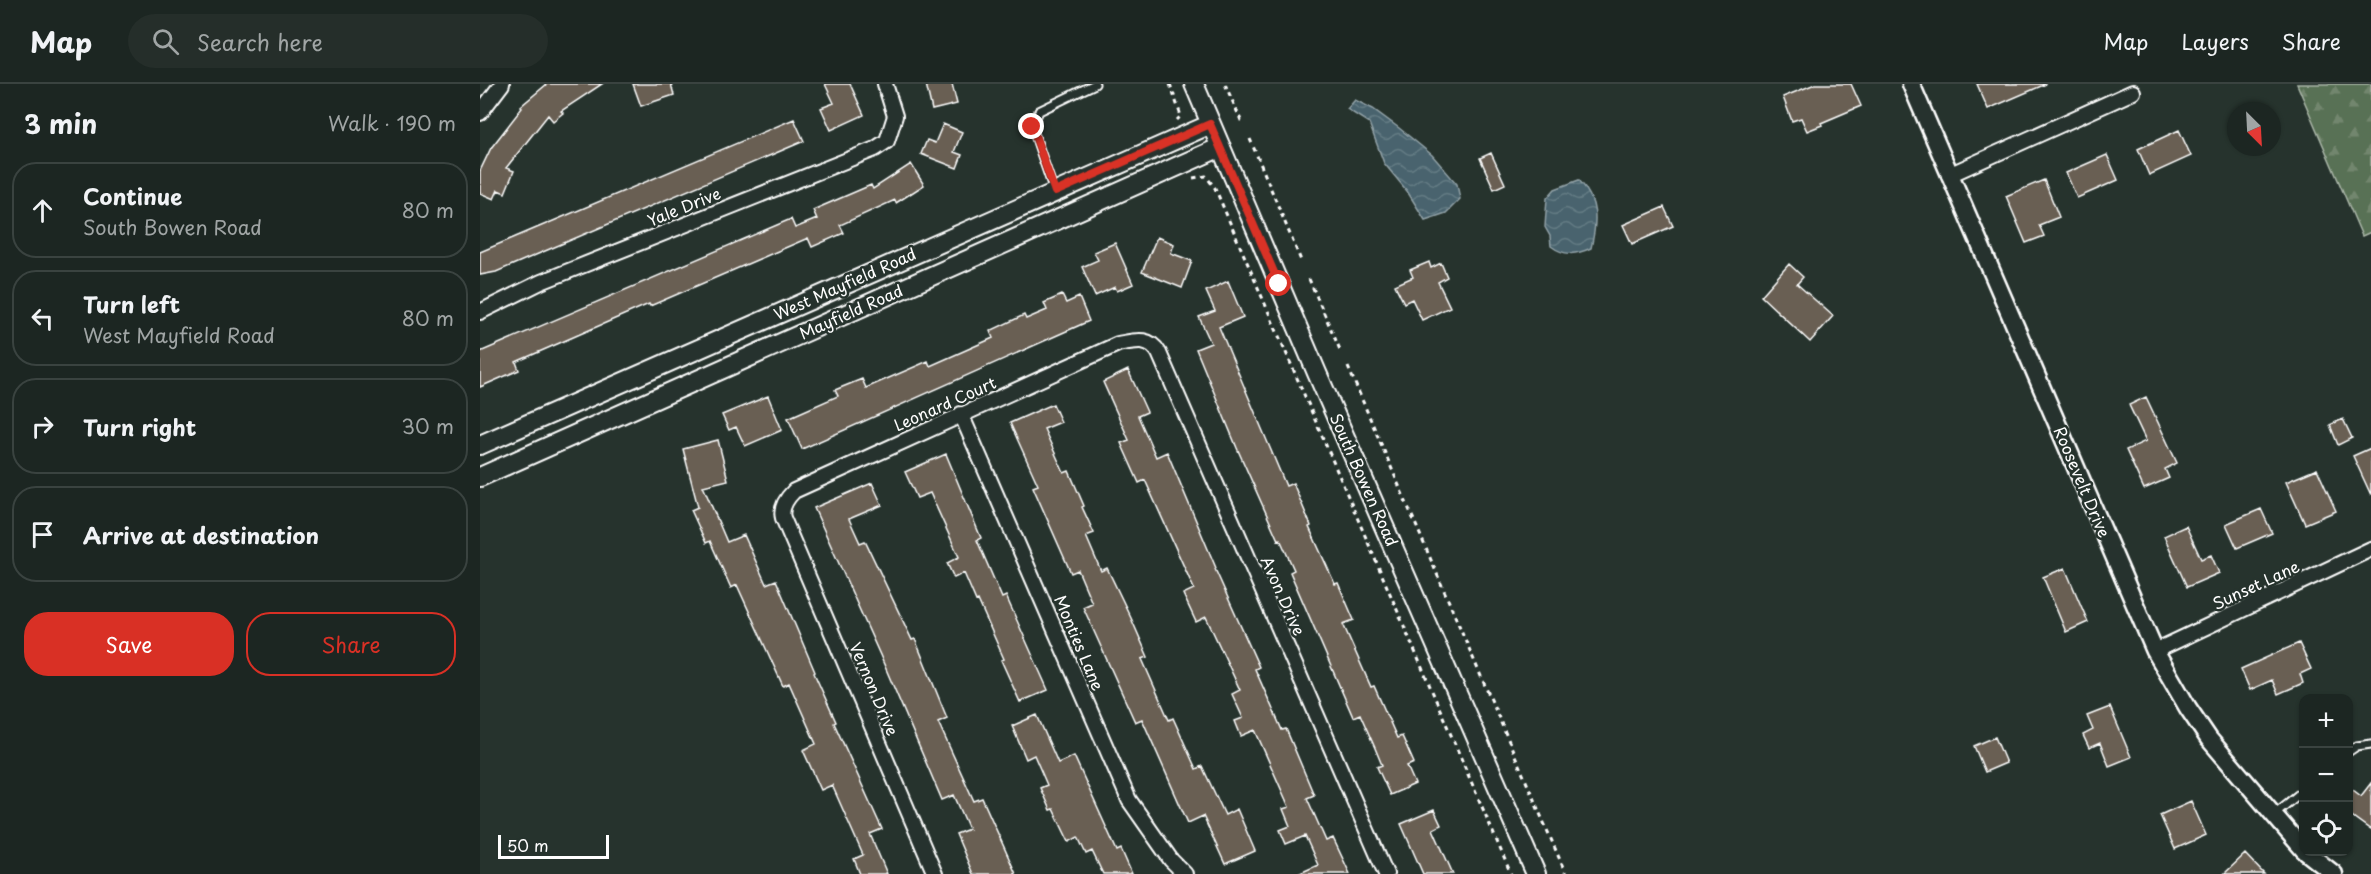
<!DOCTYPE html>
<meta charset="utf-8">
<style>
body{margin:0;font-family:"Playpen Sans",sans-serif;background:#252e2a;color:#f1f3f6}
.controls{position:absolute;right:18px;bottom:18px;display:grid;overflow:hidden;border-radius:12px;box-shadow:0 2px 4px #0004}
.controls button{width:54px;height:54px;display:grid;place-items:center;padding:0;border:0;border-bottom:2px solid #3a4340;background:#1c2622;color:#f1f3f6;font:30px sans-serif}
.compass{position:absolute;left:1747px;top:18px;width:54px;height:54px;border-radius:50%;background:#1c2622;box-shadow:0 2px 4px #0004;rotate:156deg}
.scale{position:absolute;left:18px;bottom:15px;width:111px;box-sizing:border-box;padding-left:6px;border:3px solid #fff;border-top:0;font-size:16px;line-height:21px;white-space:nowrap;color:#fff;-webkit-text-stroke:4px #26332d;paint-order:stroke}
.stop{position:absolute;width:18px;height:18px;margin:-14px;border:4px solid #d93025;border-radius:50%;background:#fff}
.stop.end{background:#d93025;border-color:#fff;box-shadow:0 2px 6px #0008}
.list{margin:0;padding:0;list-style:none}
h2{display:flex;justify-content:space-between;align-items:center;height:78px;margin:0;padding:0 24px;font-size:26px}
h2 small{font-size:20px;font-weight:400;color:#a0a5a5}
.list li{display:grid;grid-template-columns:39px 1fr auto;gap:18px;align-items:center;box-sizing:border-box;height:96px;margin:0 12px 12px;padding:0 12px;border:2px solid #3a4340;border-radius:24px}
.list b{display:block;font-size:22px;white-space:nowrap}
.list p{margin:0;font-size:20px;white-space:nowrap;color:#a0a5a5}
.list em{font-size:20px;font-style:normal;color:#a0a5a5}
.actions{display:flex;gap:12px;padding:18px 24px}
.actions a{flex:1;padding:14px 0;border:2px solid #d93025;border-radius:24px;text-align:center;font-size:21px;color:#d93025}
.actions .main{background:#d93025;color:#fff}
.icon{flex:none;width:33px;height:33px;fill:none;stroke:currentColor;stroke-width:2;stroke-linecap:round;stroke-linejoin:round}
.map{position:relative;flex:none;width:1891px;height:790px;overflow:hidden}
header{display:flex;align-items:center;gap:36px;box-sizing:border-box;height:84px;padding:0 30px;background:#1c2622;border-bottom:2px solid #3a4340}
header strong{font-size:28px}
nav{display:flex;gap:33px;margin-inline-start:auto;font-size:21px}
.search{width:420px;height:54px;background:#252e2a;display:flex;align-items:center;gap:15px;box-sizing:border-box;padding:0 21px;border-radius:33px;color:#a0a5a5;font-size:22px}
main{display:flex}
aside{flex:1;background:#1c2622}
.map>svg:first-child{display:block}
.forest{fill:url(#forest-firs);stroke:#acb8aa;stroke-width:1.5}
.water{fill:url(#water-waves);stroke:#92a2a8;stroke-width:1.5}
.building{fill:#695f52;stroke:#fff;stroke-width:1.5}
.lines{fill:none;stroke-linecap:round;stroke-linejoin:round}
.service-casing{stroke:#fff;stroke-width:11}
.minor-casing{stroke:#fff;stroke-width:18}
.tertiary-casing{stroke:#fff;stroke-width:21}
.secondary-casing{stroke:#fff;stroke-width:22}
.path{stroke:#fff;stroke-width:3;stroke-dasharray:4.5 4.5;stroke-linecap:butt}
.service{stroke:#26332d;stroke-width:7}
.minor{stroke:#26332d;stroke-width:14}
.tertiary{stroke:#26332d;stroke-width:16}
.secondary{stroke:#26332d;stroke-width:18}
.route{stroke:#d93025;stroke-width:8}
.labels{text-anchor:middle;stroke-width:5;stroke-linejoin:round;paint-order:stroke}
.street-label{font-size:16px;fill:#fff;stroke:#26332d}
</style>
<header>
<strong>Map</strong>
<div class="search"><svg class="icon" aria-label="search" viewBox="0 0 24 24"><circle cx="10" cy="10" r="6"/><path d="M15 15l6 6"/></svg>Search here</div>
<nav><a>Map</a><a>Layers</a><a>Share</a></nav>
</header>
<main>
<aside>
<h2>3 min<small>Walk · 190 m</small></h2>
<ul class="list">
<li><svg class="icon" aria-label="ahead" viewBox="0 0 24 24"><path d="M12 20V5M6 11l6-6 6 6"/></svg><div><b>Continue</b><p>South Bowen Road</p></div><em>80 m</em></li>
<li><svg class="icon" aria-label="left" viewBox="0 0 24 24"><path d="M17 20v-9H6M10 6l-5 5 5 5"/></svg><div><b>Turn left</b><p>West Mayfield Road</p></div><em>80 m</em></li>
<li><svg class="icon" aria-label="right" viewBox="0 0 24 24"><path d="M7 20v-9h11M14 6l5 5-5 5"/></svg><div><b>Turn right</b></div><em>30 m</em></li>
<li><svg class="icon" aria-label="arrive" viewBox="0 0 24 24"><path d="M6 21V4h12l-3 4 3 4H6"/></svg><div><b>Arrive at destination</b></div></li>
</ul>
<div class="actions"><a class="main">Save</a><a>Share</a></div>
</aside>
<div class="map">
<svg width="1891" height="790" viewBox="0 0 1891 790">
<defs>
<pattern id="forest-firs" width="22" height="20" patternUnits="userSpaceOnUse" patternTransform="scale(1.5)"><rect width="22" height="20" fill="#597155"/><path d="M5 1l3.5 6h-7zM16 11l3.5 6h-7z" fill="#72866e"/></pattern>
<pattern id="water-waves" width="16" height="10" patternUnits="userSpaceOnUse" patternTransform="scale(1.5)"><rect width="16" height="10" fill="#49646e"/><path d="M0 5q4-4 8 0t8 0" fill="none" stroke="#647b84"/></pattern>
</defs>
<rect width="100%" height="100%" fill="#26332d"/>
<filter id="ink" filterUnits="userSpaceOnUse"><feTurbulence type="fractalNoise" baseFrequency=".0167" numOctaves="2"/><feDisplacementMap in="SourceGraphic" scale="12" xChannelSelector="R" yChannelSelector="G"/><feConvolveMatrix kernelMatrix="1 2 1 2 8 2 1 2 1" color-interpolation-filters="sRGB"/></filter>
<g filter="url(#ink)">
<path class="forest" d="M1817,0h74v148l-9,4z"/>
<path class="water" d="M875,16l18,9 26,19 33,27 25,29 3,15 -14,14 -21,7 -18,-29 -23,-28 -15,-40 -22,-14z
M1099,96c20,22 18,42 12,68 -15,7 -27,8 -40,-2l-1,-10 -5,-9 2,-29 8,-9z"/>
<path class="building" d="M67,0h55l-41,27 2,2 -10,8 -5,-6 -42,53 8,3 -9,22 -7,-3 -4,9 -14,-6v-22l11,-23 31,-40 -1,-2z
M153,0h38l3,11 -33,11z
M345,0h25l14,31 -33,15 -10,-22 13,-5z
M446,0h26l5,20 -25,6z
M1335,0h36l10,22 -40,17 1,2 -15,6 -6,-13 -9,3 -9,-24z
M1497,0h69l-58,25z
M314,35l10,22 -266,113 -42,18 -16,3v-23z
M463,40l19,8 -8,20 8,3 -5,13 -36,-14 6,-14 8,3z
M1699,46l12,26 -42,19 -11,-26z
M1011,69l14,31 -11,5 -14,-31z
M1627,71l11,25 -41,18 -11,-25z
M431,80l13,21 -28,18 -1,-3 -55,25 4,8 -32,14 -4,-9 -158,68 -1,-2 -133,58 3,8 -39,17v-35l311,-133 4,9 22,-9 -4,-9 58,-25 2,4z
M1564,96l15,37 -20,8 5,11 -18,7 -20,-47z
M1184,123l9,19 -41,18 -9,-19z
M677,153l17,7 -3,9 21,8 -10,27 -40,-16z
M635,159l18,41 -16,7 -2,-4 -20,9 -13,-29 16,-7 -4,-8z
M949,178l2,6 10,-5 6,14 -9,5 12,25 -28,13 -10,-21 -8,4 -9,-18 18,-8 -3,-7z
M1309,180l14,13 -6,7 36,32 -23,26 -49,-46z
M748,197l15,36 -24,10 67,159 7,-3 18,43 -2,1 26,57 3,-1 16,37 -11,4 28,63 3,-1 23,52 5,-2 12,27 -7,3 8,18 -25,11 -13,-28 5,-2 -7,-17 -15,-34 -7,3 -63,-145 4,-2 -14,-31 -2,1 -41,-92 -41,-99 15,-6 -12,-26 16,-6 -9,-20z
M582,211l4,8 13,-6 10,24 -287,128 -14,-31 50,-22 -3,-6 27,-11 4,9 62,-27 2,5 63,-28 -3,-7 34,-16 2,4 21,-9 -3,-7z
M648,286l19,42 -9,4 18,41 11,-5 49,116 -1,1 44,98 -4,2 27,61 4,-1 17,40 11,26 -7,3 19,43 7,-3 17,36h-52l20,-9 -13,-29 -19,8 -6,-14 10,-4 -7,-17 6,-2 -34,-77 -14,6 -6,-15 8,-3 -11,-24 8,-4 -34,-73 -10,5 -13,-28 11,-5 -49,-109 -6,3 -18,-40 8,-3 -26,-58z
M288,312l14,34 -37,16 -9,-19 -7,3 -7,-15z
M1666,313l31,66 -12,6 4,9 -25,11 -18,-39 20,-9 -17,-36z
M573,320l8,18 -17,7 20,44 5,-2 15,35 -2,1 12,26 -8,3 15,35 6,-3 24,50 17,39 -6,2 27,61 4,-2 23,51 6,-3 23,49 12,-6 18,42 -30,13 -22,-48 -15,7 -46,-104 -7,3 -52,-115 9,-4 -14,-33 -7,3 -38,-86 5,-2 -28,-62z
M1863,335l9,19 -14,7 -8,-20z
M238,356l10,40 -25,6 24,56 17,-7 22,49 10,-4 39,92 -1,1 22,49 -2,1 48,106 -12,5 17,40h-27l-6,-15 9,-4 -31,-70 -11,5 -18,-40 13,-6 -27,-61 -6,3 -46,-101 -6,3 -21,-47 -4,2 -15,-33 7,-3 -15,-58z
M1891,364v47l-18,-39z
M466,370l35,84 -4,2 25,58 4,-2 42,94 -28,12 -19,-42 3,-1 -26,-59 -2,1 -12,-28 -10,5 -7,-15 12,-6 -29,-64 -13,5 -12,-26z
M1837,385l19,42 -31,13 -19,-42z
M392,399l10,22 -33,14 11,24 5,-2 47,99 3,-1 32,79 -9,4 36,79 8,-3 34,76h-43l-17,-40 13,-5 -15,-34 -12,5 -62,-145 -66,-147z
M1781,425l11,24 -35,15 -11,-24z
M1706,442l15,33 10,-4 8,18 -32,14 -23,-51z
M1585,484l23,54 -22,10 -23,-55z
M1819,559l12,26 -11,5 3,9 -25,11 -6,-14 -22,10 -9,-21z
M1630,623l21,50 -22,9 -9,-23 -11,5 -6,-13 10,-5 -6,-14z
M557,631l21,48 16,-7 43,95 4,-2 11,25h-29l-11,-23 -6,3 -8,-17 -9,5 -16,-33 -3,1 -10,-22 7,-3 -13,-30 -8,4 -14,-33z
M1515,653l11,26 -21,9 -11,-26z
M1891,699v47l-22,-16v-27l12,9z
M1711,717l15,34 -31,14 -15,-34z
M954,726l7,15 -8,4 20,45h-30l-22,-50z
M1765,770l19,20h-40z"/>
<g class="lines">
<defs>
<path id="service" d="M574,107l-22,-64 7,-16 56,-27
M1868,668l9,-6 14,-2
M1793,731l31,-25"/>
<path id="minor" d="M0,29l22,-29
M1469,91l184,-83
M0,228l61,-30 334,-133 12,-8 8,-25 -10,-32
M481,330l168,386 42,60 14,14
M1675,567l216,-102
M455,790l-152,-356c-3,-11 4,-20 11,-27l324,-147c17,-3 31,-8 41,9l227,521"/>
<path id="tertiary" d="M1431,0l244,567 33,57 21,31 95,111
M1826,768l28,22"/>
<path id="secondary" d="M714,0l123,289 219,501
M0,361l731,-321
M0,393l741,-330"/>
</defs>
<use href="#service" class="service-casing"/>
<use href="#minor" class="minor-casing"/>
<use href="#tertiary" class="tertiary-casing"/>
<use href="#secondary" class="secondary-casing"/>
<path class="path" d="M690,0l11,32 -4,4
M745,0l18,41
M770,55l52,124
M713,94l13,-2 9,12 296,686
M829,195l32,73
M868,283l218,507"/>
<use href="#service" class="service"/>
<use href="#minor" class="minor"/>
<use href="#tertiary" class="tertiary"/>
<use href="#secondary" class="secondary"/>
</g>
</g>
<g class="lines" filter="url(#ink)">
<path class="route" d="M552,43l23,65 155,-68 69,160"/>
</g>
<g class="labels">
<g class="street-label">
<text transform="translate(204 123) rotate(-22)" y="6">Yale Drive</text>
<text transform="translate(365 200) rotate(-24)" y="6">West Mayfield Road</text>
<text transform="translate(371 228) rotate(-24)" y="6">Mayfield Road</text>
<text transform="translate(465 320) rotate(-24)" y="6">Leonard Court</text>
<text transform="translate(884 396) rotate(66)" y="6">South Bowen Road</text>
<text transform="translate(1602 398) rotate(67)" y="6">Roosevelt Drive</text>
<text transform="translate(1776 501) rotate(-25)" y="6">Sunset Lane</text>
<text transform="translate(803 512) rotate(66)" y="6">Avon Drive</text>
<text transform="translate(599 559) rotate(67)" y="6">Monties Lane</text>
<text transform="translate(394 605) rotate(67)" y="6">Vernon Drive</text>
</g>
</g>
</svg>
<div class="controls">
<button>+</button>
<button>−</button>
<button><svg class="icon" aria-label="locate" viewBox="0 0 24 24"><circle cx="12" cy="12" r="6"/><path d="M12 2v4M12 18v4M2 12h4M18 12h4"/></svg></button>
</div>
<svg class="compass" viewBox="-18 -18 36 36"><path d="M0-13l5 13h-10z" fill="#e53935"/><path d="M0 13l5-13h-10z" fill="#a0a5a5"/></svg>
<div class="scale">50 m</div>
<div class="stop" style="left:799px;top:200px"></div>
<div class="stop end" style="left:552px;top:43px"></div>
</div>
</main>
